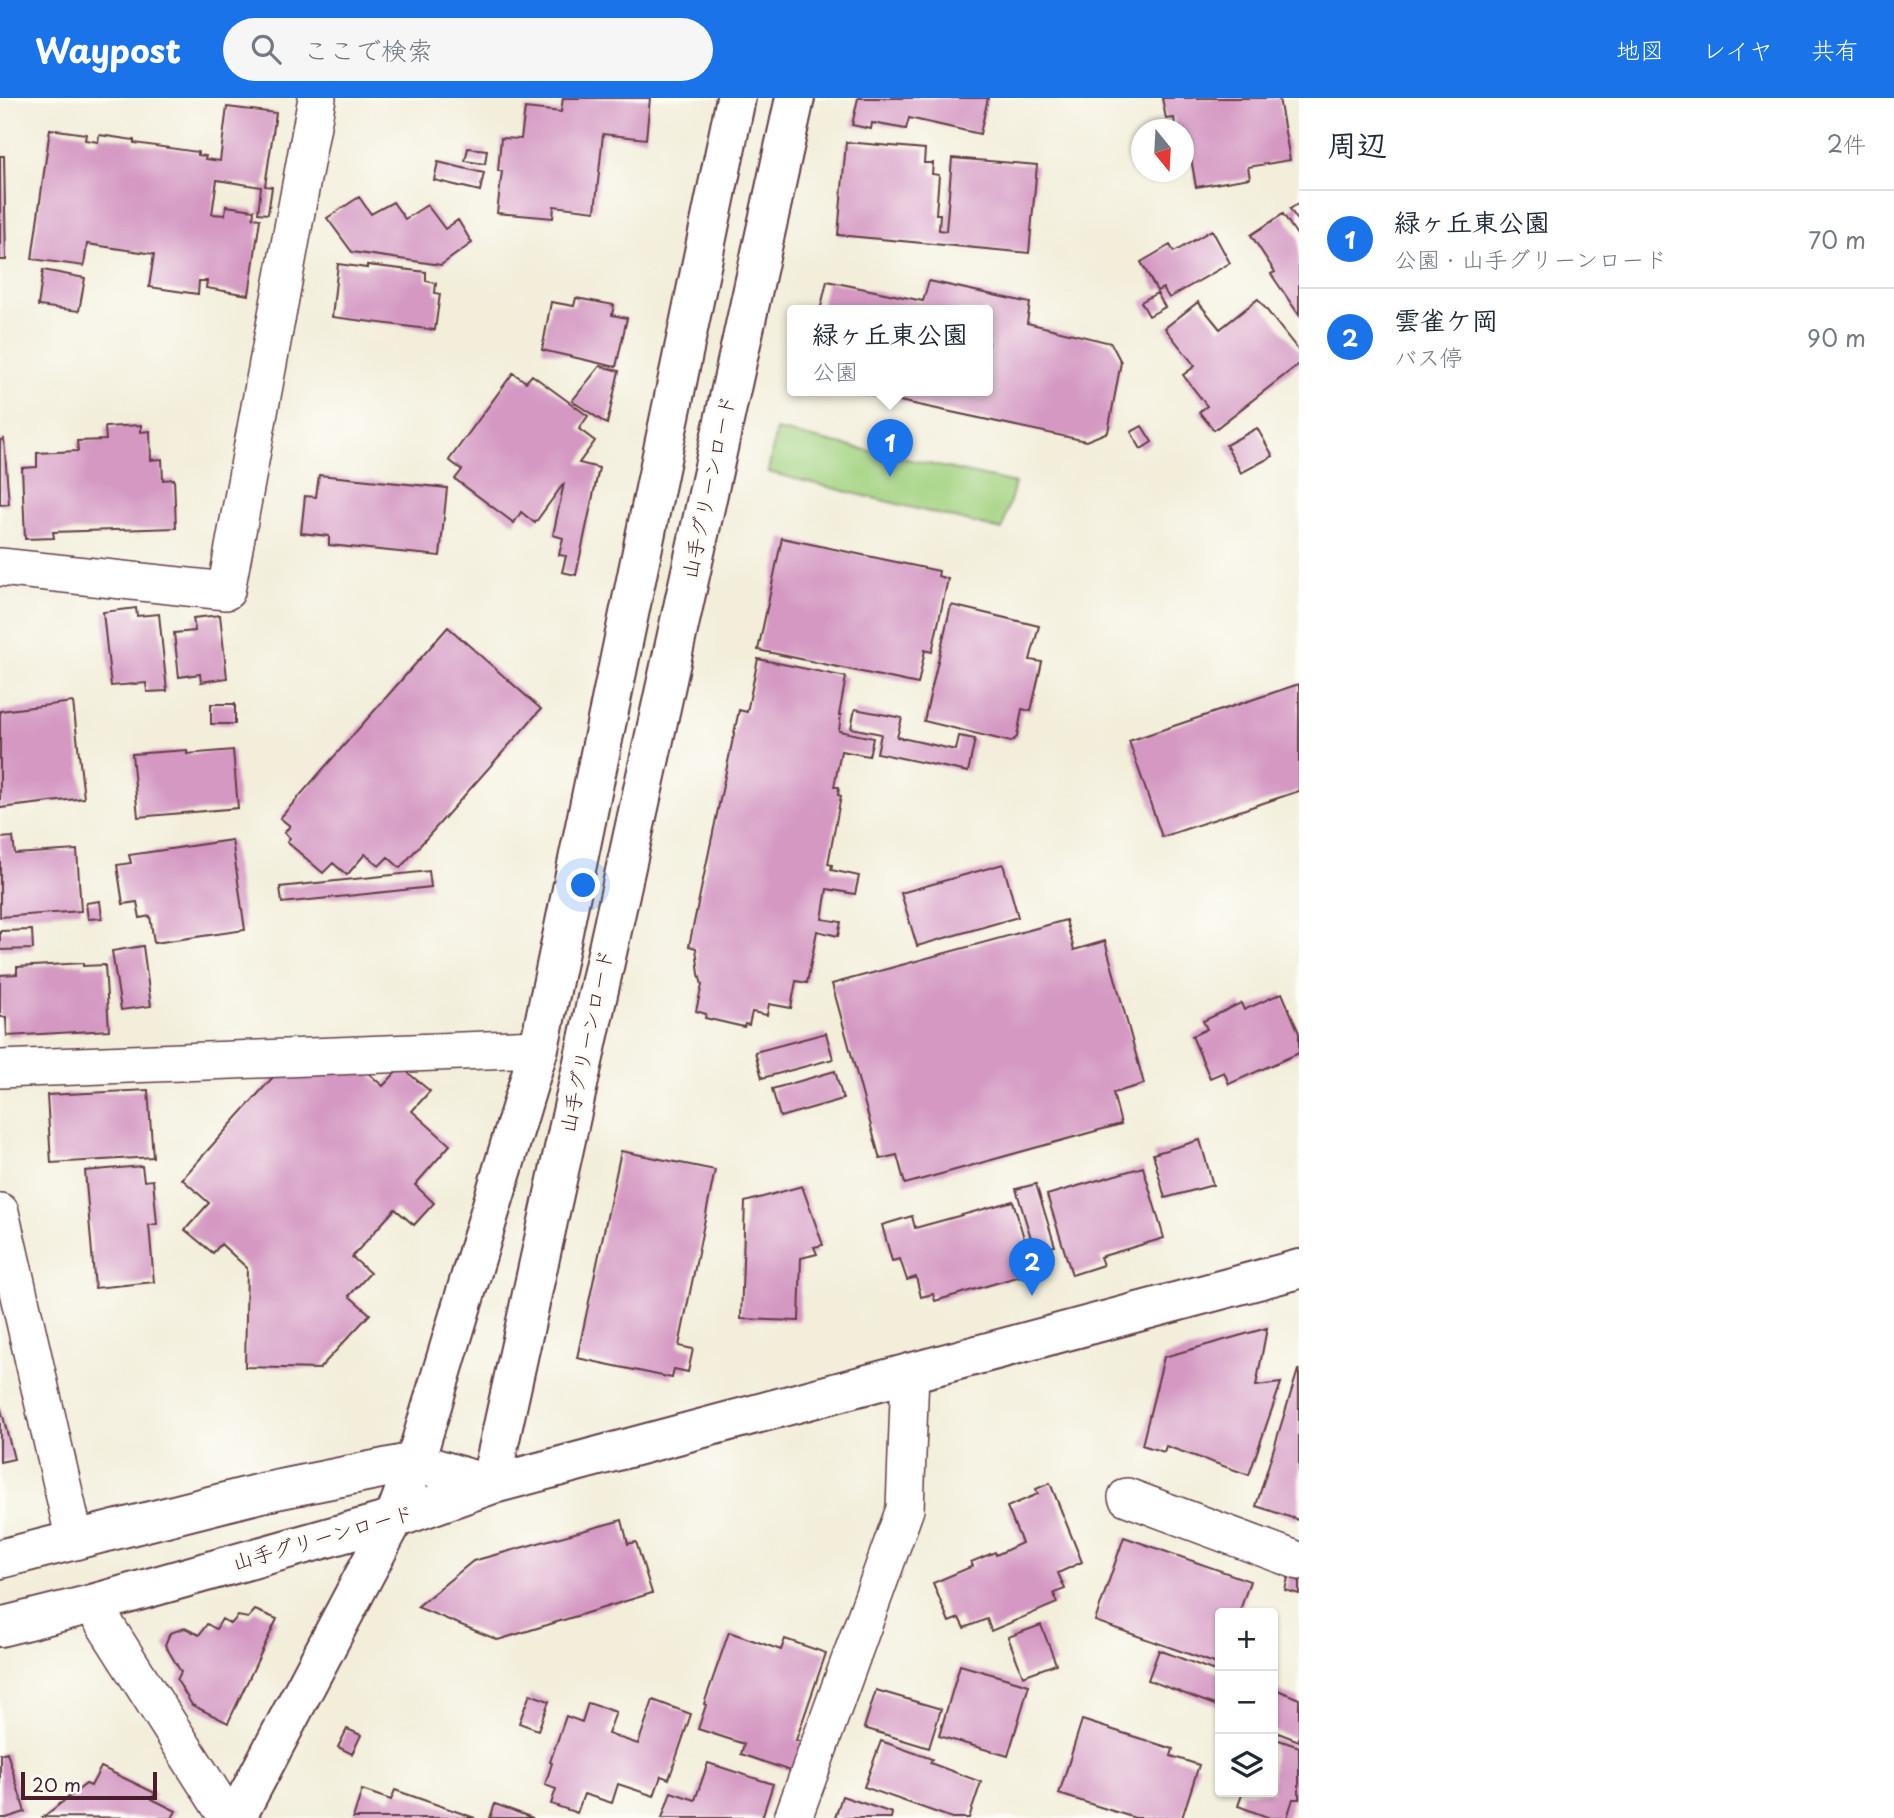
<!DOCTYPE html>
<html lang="ja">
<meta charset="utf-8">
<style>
body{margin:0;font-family:"Playpen Sans","Klee One",sans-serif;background:#f6f6f7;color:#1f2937}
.controls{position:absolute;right:21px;bottom:21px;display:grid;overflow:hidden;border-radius:7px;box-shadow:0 2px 5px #0004}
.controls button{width:63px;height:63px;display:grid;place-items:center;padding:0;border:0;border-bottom:2px solid #e0e1e3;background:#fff;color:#1f2937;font:35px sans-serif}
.compass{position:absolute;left:1131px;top:21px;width:63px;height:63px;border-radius:50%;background:#fff;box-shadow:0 2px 5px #0004;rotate:162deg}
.scale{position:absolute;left:21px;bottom:18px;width:136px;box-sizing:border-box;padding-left:7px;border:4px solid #4a1f2b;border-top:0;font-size:19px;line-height:24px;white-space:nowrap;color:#4a1f2b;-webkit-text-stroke:5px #fdfcf7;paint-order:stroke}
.you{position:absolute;left:584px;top:788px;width:24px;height:24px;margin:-18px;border:5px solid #fff;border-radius:50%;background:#1a73e8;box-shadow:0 0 0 10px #1a73e833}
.badge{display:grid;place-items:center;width:46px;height:46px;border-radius:50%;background:#1a73e8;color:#fff;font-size:23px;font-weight:700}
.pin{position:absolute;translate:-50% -58px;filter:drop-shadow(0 2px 4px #0008)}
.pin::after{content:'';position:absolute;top:37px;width:24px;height:21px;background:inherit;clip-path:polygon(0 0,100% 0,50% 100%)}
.popup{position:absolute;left:787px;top:207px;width:206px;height:91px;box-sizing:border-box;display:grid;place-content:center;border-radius:7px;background:#fff;filter:drop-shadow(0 2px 5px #0005);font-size:23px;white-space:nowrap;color:#747a83}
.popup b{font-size:26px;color:#1f2937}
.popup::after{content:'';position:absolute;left:50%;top:100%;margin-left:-14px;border:14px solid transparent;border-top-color:#fff}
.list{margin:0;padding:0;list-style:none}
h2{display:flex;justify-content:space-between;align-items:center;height:91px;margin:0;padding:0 28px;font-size:30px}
h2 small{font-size:23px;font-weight:400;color:#747a83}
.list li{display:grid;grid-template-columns:46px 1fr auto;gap:21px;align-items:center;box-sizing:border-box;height:98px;padding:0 28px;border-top:2px solid #e0e1e3}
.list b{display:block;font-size:26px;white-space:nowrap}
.list p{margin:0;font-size:23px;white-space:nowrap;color:#747a83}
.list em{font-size:23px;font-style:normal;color:#747a83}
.icon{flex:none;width:38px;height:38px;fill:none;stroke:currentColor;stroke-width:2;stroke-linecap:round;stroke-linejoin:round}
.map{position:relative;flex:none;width:1299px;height:1720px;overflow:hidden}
header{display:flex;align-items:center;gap:42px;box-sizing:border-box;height:98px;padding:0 35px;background:#1a73e8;color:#fff}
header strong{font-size:33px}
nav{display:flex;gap:38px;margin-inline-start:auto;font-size:24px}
.search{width:490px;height:63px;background:#f6f6f7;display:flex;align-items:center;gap:18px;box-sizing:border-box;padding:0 24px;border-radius:38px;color:#747a83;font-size:26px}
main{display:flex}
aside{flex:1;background:#fff}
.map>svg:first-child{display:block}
.green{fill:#a3d381;stroke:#767956;stroke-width:2}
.building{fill:#d498c2}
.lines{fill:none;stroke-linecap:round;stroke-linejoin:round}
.minor-casing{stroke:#633e45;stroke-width:40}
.tertiary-casing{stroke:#633e45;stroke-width:42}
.minor{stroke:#fff;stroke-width:37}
.tertiary{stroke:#fff;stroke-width:38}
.labels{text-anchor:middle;stroke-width:6;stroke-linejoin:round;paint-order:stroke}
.street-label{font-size:21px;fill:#4a1f2b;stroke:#fdfcf7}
</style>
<header>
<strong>Waypost</strong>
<div class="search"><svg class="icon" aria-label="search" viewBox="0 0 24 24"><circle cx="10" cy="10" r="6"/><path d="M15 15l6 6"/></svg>ここで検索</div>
<nav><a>地図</a><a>レイヤ</a><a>共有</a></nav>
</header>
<main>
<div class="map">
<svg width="1299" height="1720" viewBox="0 0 1299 1720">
<rect width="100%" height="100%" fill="#fdfcf7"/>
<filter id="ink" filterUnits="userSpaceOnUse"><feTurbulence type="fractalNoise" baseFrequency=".0143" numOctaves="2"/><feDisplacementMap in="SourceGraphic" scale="14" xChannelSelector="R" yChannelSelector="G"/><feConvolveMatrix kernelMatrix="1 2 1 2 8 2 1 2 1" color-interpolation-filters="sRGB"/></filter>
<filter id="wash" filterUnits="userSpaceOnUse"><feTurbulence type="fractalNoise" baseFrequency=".00686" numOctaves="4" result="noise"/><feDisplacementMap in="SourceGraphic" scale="28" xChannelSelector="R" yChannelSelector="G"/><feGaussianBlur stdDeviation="1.57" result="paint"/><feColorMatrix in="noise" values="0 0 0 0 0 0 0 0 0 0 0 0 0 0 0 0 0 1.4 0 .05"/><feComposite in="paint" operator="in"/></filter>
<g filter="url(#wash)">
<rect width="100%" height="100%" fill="#f2eeda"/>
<path class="green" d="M776,332l239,53 -13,47 -234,-58z"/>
<g id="blocks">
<path class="building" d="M563,0h87l-4,41 -43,-5 -8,77 -41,-5 -1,12 -56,-5 5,-42h-4l3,-33 20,1 4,-31 36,4z
M858,0h130l-8,36 -71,-16 -3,11 -34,-6 -1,6 -19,-4z
M1162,0h117l11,62 -42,7 2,11 -54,9 -6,-35 -6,1v-23h-8l-2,-12 -8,1z
M227,9l49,6 -11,73 7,1 -4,27 -10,-1 3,-26 -44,-7 -5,34 13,1 1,-9 28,4 -1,8 7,1 -11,76 -43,-7 1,-7h-8l-1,13 -49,-7 5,-33 -67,-10 -3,22 -52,-7 18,-130 36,5 -1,6 13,2 1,-7 35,5v3l64,9v3l8,1 -1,3 15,2z
M846,44l79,7 -1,14h9l-1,11 7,1 -3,39h4l-1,16 7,1 6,-73 85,7 -8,88 -191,-18z
M468,50l19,2 -2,14 -20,-3z
M0,58h4l2,104h-6z
M438,64l46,11 -4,18 -46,-11z
M359,99l12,17 22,-12 12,17 22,-14 18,24 13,-9 14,23 -31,22 -89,-13 -25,-34z
M1299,105v19l-9,-13z
M1283,116l16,24v77l-28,-41 4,-2 -24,-37z
M1212,132l18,33 -61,35 -6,-10 -6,3 -16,-29 29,-17 4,7z
M338,166l29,4v-3l59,7v9l10,2 -1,10 5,1 -5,36 -103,-13z
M43,172l42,8 -6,33 -41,-5z
M827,183l96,20 6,-20 101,22 -3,20 84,20 10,19 -13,70 -22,9 -228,-49 130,-1v-80h-168z
M1157,195l8,14 -16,9 -8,-14z
M576,200l38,7 -2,10 15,3 -11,49 -74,-17 9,-48 23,4z
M1258,201l41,52v13l-85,66 -15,-18 8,-6 -24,-31 12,-9 -30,-38 33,-26 22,27z
M600,268l19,5 -12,53 -35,-23z
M513,275l13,9 6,-7 56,41 -9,13 16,12 -16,22 20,5 -23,107 -14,-3 4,-16 -7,-1 4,-17 -10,-3 11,-52 -29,40 -14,-11 -7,11 -59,-44 7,-9 -13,-10z
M141,327v7l9,-1 1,29 11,-1 1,21 11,-1 2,49 -123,4 1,6 -29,1 -3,-71 15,-1v-14l41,-2 -1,-10 29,-1 -1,-13z
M1142,328l10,16 -11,7 -10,-17z
M1257,330l16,28 -32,17 -15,-28z
M4,341l5,65 -9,1v-65z
M319,377l128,13 -7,68 -111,-11v-9l-28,-3 4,-37 11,1z
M782,440l157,33 -1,5 10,3 -16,73 -7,-2 -7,34 -160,-34z
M951,507l88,21 -9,34 12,2 -11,49 -9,-2 -5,28 -6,5 -87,-21z
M136,510l1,8 22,-2 8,77 -20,1 -1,-9 -35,3 -8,-74z
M220,517l7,63 -26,4 -1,-8 -21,3 -5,-44 21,-2 -2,-13z
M448,529l93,82 -141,159 -12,-11 -9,9 -14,-12 -18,21 -14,-12 -10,10 -36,-31 3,-4 -6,-5 6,-7 -10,-8z
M758,561l88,18 -7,38h2l-2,16 34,7 -4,18 -28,-5 -7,36h5l-1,8 3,1 -13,68 4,1 -1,5 28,6 -4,18 -28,-5 -5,30 19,3 -3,14 -21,-5 -10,52 -11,-2 -5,27 -22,-4 -2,11 -15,-3 -3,13 -4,-1 -1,3 -39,-9 1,-4 -10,-3 6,-26 -3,-11 -3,-26 -7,-2 50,-236 8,2z
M1299,586v107l-137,46 -33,-96z
M73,604l11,96 -84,10v-97z
M211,606h24v20h-24z
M855,611l47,9 -5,19 59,13 3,-14 16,3 -7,33 -91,-19 4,-19 -30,-6z
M187,652v4l46,-4 5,58 -100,9 -6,-63z
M13,739l2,17 62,-4 4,61 -81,6v-79z
M232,742l13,90 -91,13 -4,-27 -10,2 -3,-16 -14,2 -6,-39 14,-2 -2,-8z
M1003,766l15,53 -101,29 -16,-53z
M429,773l2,16 -149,16 -2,-16z
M100,803l2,17 -14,1 -2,-16z
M1066,822l8,30 31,-9 39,143 -31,9 8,31 -216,60 -8,-29 -17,4 -48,-175z
M32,832l1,19 -33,1v-19z
M143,848l8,60 -30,4 -9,-59z
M83,865v3l22,-1 4,65 -102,6 -1,-19h-6v-42l17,-1v-7z
M1282,895l17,40v20l-70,31 -5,-12 -14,6 -18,-42 15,-7 -4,-8 38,-18 3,7z
M826,935l7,26 -71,19 -7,-26z
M360,968l23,20 18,-19 29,24 -18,20 38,34 -35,40 19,18 -20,22 -19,-16 -43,48 18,16 -21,23 21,18 -51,55 -74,-2 2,-99 -26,-24 -8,9 -28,-23 24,-27 -27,-24 92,-103z
M835,973l8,28 -63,18 -8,-28z
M148,992l5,67 -102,6 -4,-68z
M1200,1042l13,45 -48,13 -12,-44z
M621,1053l94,19 -36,176 14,3 -5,23 -14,-3 -2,9 -95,-20z
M142,1068l2,15 9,-1 4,44 -8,1 5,57 -59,6 -10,-117z
M1143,1069l21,71 -64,19 3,8 -31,10 -25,-80z
M1036,1086l19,62 -20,5 -19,-62z
M802,1088l21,59 -9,2 3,7 -16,4 -2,63 -58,-2 4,-117z
M1013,1103l21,71 -99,29 -2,-7 -12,3 -5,-20 -9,3 -7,-21 -8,2 -10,-36 30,-9 3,12z
M1267,1230l-11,58 25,-3 -32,92 -83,-29 -2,6 -22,-7 22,-88z
M1298,1272h1v150l-43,-14z
M0,1307l14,54 -14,3z
M1050,1385l32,79 -24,11 7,16 -11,4 3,10 -66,28 -4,-12 -23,9 -5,-10 -10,4 -16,-39 40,-17 -2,-4 24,-10 1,3 26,-12 -15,-36 31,-13 -2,-5z
M622,1422l6,24 8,-2 16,51 -154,47 -81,-33 56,-46z
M1124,1439l126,44 -11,32h-19v52l-125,-44z
M1289,1476l10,3v17l-14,-4z
M255,1512l22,9 -49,104 -36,-18 -15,-25 4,-8 -16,-27 5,-12 15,-5 14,7 8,-11 9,5 6,-10 9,5 7,-8 10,2z
M1041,1527l15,39 -33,12 -15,-39z
M729,1534l52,18 4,-11 41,14 -30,87 11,3 -11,30 -55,-19 3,-10 -46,-15 8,-24 -2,-1z
M1159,1552l61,23v34l-72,-27z
M960,1567l69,20 -21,71 -69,-20z
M1273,1590l26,11v42l-26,-10z
M876,1592l65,19 -12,39 -65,-20z
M530,1596l19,7 -11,29 -19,-7z
M653,1602l38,14 -22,65 -8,-3 -7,20 -36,-12 -6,19 -28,-9 -7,19 -26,-9 5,-15 -11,-4 7,-22 -2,-1 16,-46 16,6 6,-19 28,9 -8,22 30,10z
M1082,1622l91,29 -2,7 28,9 -17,53h-47l-76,-24z
M347,1631l14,6 -9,19 -14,-7z
M1273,1640l26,9v52h-6l-6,19h-17l-32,-12 5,-14h30z
M881,1643l51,18 -2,4 51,19 -12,36h-17l-88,-31z
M7,1654l18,60 -19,6h-6v-64z
M708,1665l65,21 -11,34h-100l9,-26 24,8z
M101,1669l54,26 -3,6 24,12 -4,7 -129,-1 43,-33 5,2z
M362,1692l29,10 4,-10 80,28h-122z
M842,1698l50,17 -1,5h-56z
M495,1706l38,14h-43z"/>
</g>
</g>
<g filter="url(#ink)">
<use href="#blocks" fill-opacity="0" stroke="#633e45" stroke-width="2"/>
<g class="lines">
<defs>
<path id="minor" d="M0,469l226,24 91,-493
M0,971l539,-21
M0,1114l75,329
M1127,1399l172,64
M92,1506l136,214
M793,1720l112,-309 5,-137"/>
<path id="tertiary" d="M490,1387l305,-1387
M0,1461l261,-66 154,-31 75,23
M0,1529l92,-23 302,-85 96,-34 809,-216
M236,1720l158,-299 21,-57 124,-414 197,-950"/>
</defs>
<use href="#minor" class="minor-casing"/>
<use href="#tertiary" class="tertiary-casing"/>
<use href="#minor" class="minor"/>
<use href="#tertiary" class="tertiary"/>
</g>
</g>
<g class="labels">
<g class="street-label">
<text transform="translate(709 389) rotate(-78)" y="7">山手グリーンロード</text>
<text transform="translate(587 943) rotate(-78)" y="7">山手グリーンロード</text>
<text transform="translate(323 1440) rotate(-16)" y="7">山手グリーンロード</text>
</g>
</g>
</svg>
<div class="controls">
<button>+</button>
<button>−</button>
<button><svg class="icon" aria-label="layers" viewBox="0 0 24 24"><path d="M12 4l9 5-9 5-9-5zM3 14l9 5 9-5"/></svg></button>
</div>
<svg class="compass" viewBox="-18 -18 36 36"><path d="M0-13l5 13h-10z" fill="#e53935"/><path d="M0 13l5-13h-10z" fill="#747a83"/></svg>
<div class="scale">20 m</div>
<div class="you"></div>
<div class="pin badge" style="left:890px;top:379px">1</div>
<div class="popup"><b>緑ヶ丘東公園</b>公園</div>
<div class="pin badge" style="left:1032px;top:1198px">2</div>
</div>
<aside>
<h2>周辺<small>2件</small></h2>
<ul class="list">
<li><span class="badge">1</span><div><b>緑ヶ丘東公園</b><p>公園 · 山手グリーンロード</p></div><em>70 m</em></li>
<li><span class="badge">2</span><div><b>雲雀ケ岡</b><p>バス停</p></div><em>90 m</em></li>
</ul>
</aside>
</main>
